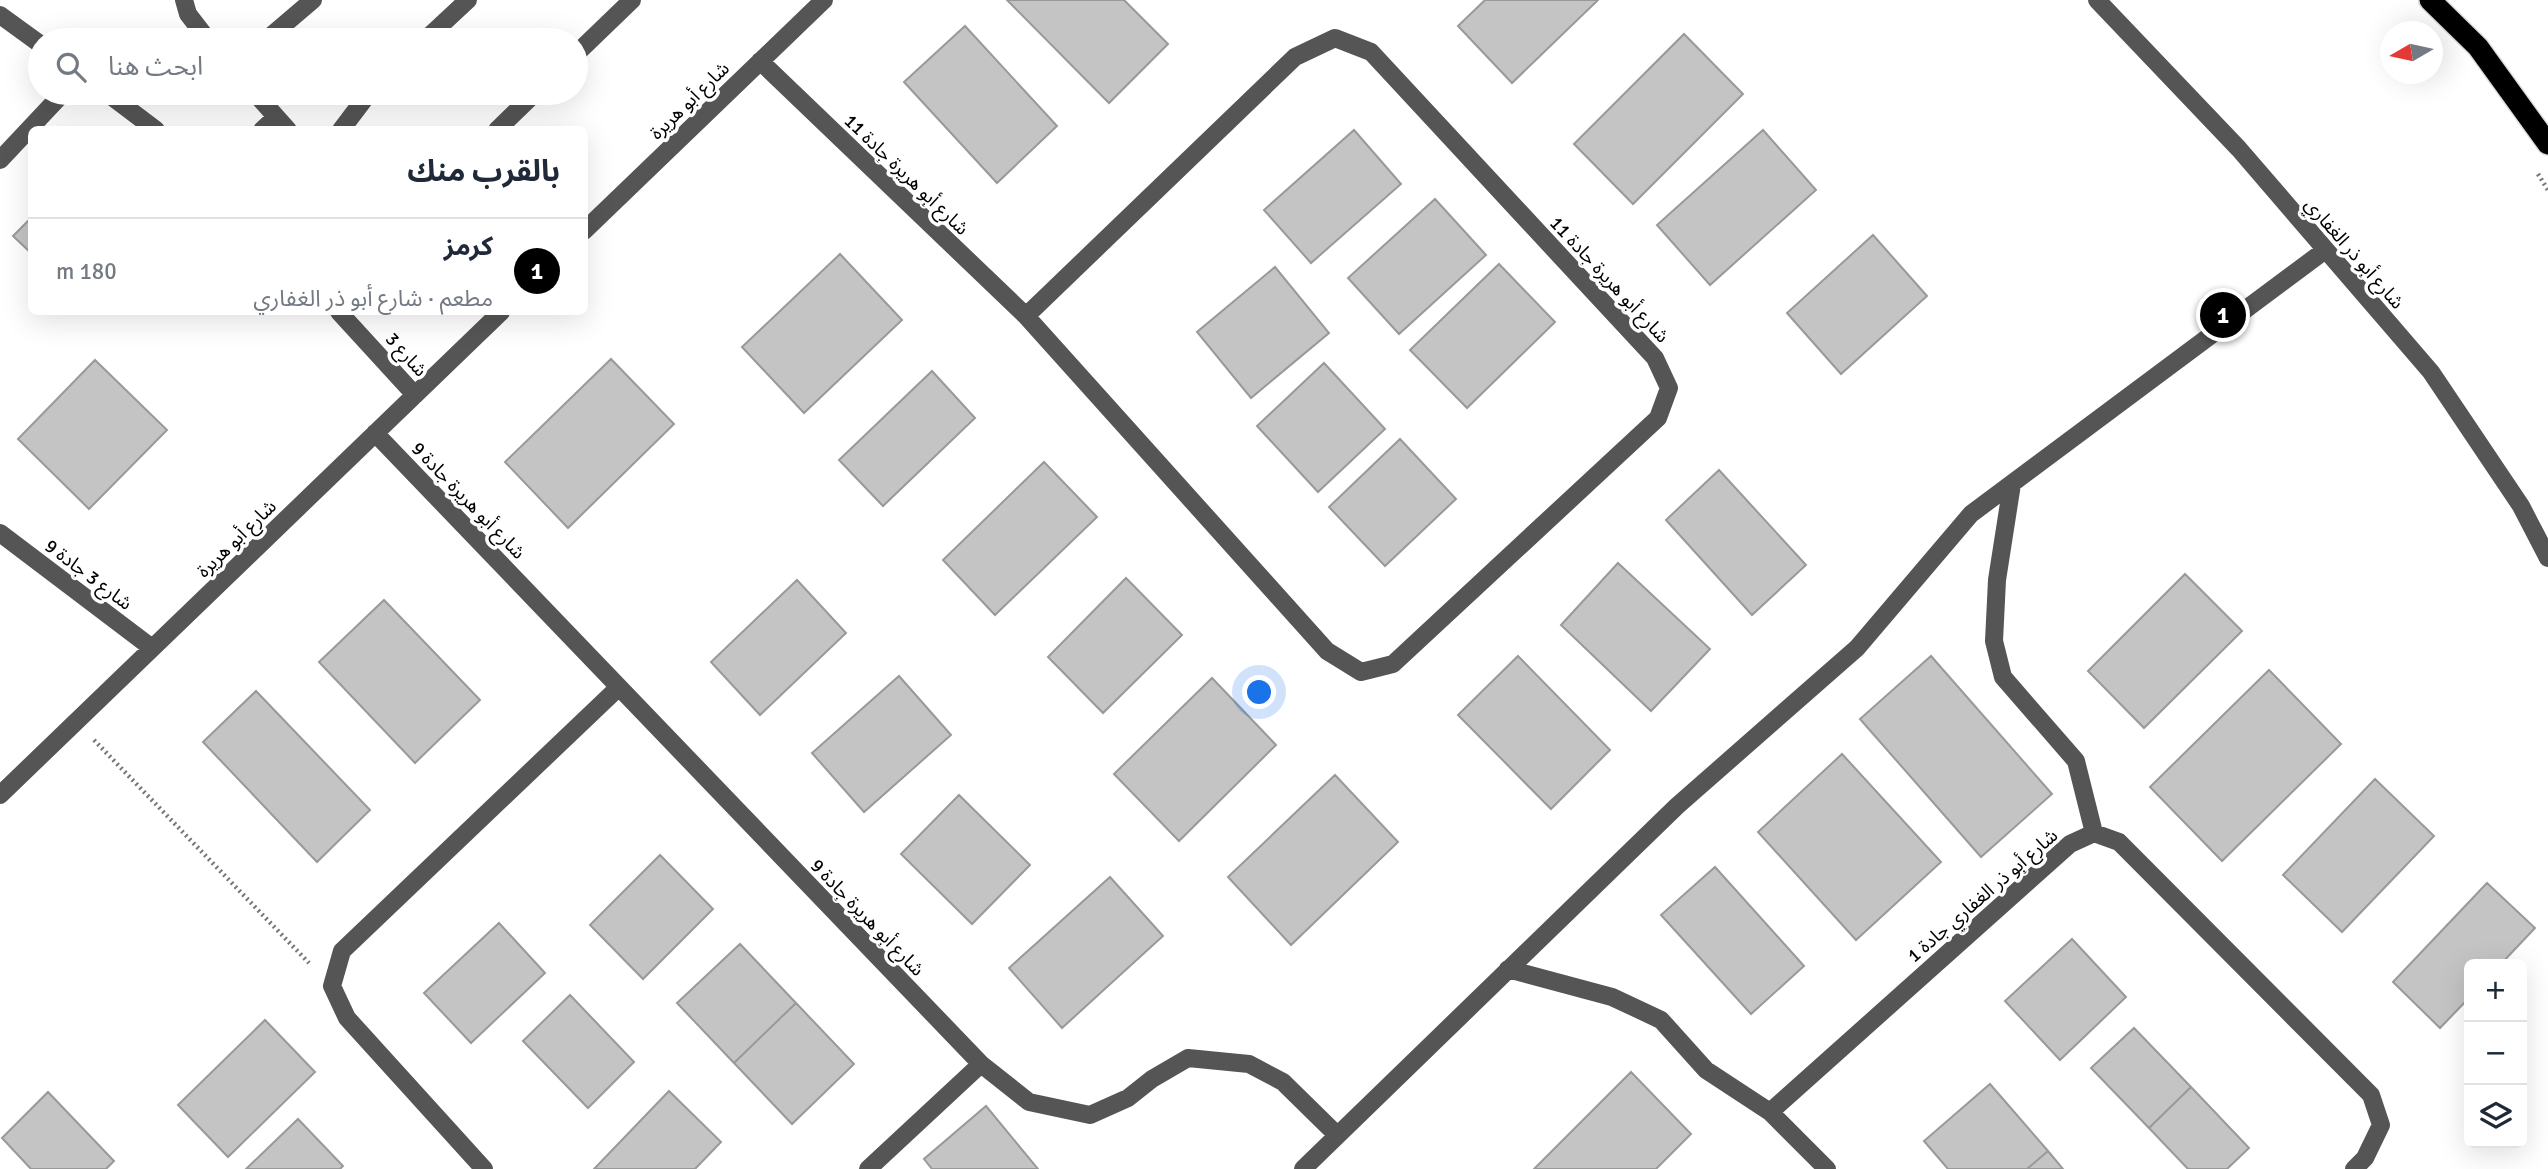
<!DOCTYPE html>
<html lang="ar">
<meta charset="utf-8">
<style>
body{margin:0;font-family:Signika,"Noto Sans Arabic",sans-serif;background:#f6f6f7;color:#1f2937;direction:rtl}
.controls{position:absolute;right:21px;bottom:21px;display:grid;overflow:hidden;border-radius:10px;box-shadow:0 7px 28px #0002}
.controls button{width:63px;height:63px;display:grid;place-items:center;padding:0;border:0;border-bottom:2px solid #e0e1e3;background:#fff;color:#1f2937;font:35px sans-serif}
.compass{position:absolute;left:2380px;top:21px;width:63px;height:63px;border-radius:50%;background:#fff;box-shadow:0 7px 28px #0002;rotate:261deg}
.you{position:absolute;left:1260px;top:693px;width:24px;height:24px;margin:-18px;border:5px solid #fff;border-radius:50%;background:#1a73e8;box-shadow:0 0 0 10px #1a73e833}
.badge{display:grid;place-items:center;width:46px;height:46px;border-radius:50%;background:#000;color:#fff;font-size:23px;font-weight:700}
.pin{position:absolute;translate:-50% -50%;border:4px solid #fff;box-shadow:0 2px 7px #0006}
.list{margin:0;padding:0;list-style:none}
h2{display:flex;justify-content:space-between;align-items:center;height:91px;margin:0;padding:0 28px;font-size:30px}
h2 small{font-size:23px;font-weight:400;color:#747a83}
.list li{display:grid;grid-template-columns:46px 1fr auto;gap:21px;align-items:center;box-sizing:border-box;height:98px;padding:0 28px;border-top:2px solid #e0e1e3}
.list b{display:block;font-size:26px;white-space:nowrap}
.list p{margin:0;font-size:23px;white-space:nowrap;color:#747a83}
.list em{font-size:23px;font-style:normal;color:#747a83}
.icon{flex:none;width:38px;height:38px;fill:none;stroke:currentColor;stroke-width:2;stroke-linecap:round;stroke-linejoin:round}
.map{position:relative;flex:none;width:2548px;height:1169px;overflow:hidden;direction:ltr}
.search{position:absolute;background:#fff;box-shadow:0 7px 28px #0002;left:28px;top:28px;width:560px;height:77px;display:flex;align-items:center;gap:18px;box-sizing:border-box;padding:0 24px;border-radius:38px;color:#747a83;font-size:26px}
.panel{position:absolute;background:#fff;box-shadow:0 7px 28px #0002;left:28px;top:126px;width:560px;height:189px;border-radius:10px;direction:rtl}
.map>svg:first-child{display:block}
.building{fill:#c4c4c4;stroke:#999;stroke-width:2}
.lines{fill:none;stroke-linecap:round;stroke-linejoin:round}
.highway-casing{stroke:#dbdbdb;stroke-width:24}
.path{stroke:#777;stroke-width:4.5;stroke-dasharray:2 3.5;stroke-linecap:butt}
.minor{stroke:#555;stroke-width:18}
.highway{stroke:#000;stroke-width:21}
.labels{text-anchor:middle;stroke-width:7;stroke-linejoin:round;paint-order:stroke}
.street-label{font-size:19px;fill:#000;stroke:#fff}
</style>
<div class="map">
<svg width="2548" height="1169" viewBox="0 0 2548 1169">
<rect width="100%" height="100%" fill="#fff"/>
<path class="building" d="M1007,0h117l44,44 -59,59z
M1485,0h113l-86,83 -54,-57z
M965,26l92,100 -60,57 -93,-101z
M1684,34l59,60 -110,110 -59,-60z
M1354,130l47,54 -90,79 -47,-53z
M1763,130l53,60 -106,95 -53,-60z
M1435,199l51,56 -87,79 -51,-56z
M32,217v37l-19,-18z
M1873,235l54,61 -86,78 -54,-61z
M840,254l62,66 -98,93 -62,-66z
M1499,264l56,58 -88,86 -57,-58z
M1275,267l54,66 -78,65 -54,-66z
M611,359l63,65 -106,104 -63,-66z
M95,360l72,70 -78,79 -71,-70z
M1324,363l61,66 -67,63 -61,-66z
M932,371l43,47 -92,88 -44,-46z
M1400,439l56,60 -71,67 -56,-59z
M1044,462l53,55 -102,98 -52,-55z
M1719,470l87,95 -54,50 -86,-95z
M1618,563l92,86 -59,62 -90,-86z
M2185,574l57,57 -98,97 -56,-57z
M1126,578l56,57 -79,78 -55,-56z
M797,580l49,53 -86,82 -49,-53z
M384,600l96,100 -65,63 -96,-101z
M1518,656l92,94 -59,59 -93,-94z
M1931,656l121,138 -71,63 -121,-138z
M2269,670l72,74 -119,117 -72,-74z
M899,676l52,59 -87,77 -52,-59z
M1212,678l64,67 -97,96 -65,-67z
M256,691l114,119 -53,52 -114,-120z
M1842,754l99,108 -85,78 -98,-108z
M1335,775l63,67 -107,103 -63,-68z
M2375,779l59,57 -92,96 -59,-57z
M959,795l71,70 -58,59 -71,-70z
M660,855l53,54 -70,70 -53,-54z
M1715,867l89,99 -53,48 -90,-99z
M1110,877l53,59 -101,92 -53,-60z
M2487,883l48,45 -34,36h-32v34l-29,30 -47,-46z
M499,923l46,50 -74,70 -47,-50z
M2072,939l54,58 -66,63 -55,-59z
M740,944l56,59 -62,60 -57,-60z
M570,995l64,67 -46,46 -65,-67z
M796,1003l58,61 -62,60 -58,-61z
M265,1020l50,52 -87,85 -50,-52z
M2134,1028l57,59 -42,41 -58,-60z
M1631,1072l60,62 -35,35h-122z
M1990,1084l58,67 -21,18h-79l-24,-28z
M2191,1087l58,61 -22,21h-39l-39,-41z
M669,1091l52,51 -26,27h-101z
M48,1092l66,69 -8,8h-75l-29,-31z
M986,1106l52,63h-106l-8,-10z
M298,1119l45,47 -3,3h-94z
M2048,1151l15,18h-36z"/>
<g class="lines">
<defs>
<path id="highway" d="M2430,0l48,47 70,97"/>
</defs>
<use href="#highway" class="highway-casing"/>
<path class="path" d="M2538,174l10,16
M94,740l215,223"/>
<path class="minor" d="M184,0l4,14 20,26
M2097,0l142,149 192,223 90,134 27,52
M0,15l40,29
M266,40l47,-40
M425,40l43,-40
M576,54l56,-54
M760,61l266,255 301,335 34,21 32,-8 265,-246 11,-30 -14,-30 -284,-306 -36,-14 -40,19 -269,259
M107,93l49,37
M255,93l33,37
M262,130l14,-13
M341,130l28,-37
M497,130l38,-37
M0,160l63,-67
M584,231l240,-231
M339,312l76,83
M375,433l606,631 -113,105
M2012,484l-15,96 -3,61 9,36 73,84 18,72
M0,533l152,115
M0,795l501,-483
M1508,969l104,28 49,23 45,50 64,42 57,57
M981,1064l48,38 61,13 38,-17 24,-19 36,-21 61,6 34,18 54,53
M1770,1112l300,-268 24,-11 25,9 252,253 10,30 -16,33 -11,11
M484,1169l-137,-151 -15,-32 10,-35 276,-263
M1303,1169l374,-363 180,-158 114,-134 353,-263"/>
<use href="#highway" class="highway"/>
</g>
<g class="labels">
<g class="street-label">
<text transform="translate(689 100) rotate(-44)" y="7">شارع أبو هريرة</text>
<text transform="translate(907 174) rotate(44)" y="7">شارع أبو هريرة جادة 11</text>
<text transform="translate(2355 253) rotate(49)" y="7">شارع أبو ذر الغفاري</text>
<text transform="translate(1610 279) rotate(47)" y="7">شارع أبو هريرة جادة 11</text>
<text transform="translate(407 354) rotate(48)" y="7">شارع 3</text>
<text transform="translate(469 500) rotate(46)" y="7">شارع أبو هريرة جادة 9</text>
<text transform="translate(236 538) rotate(-44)" y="7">شارع أبو هريرة</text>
<text transform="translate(89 574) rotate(37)" y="7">شارع 3 جادة 9</text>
<text transform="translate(1982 895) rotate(-41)" y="7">شارع أبو ذر الغفاري جادة 1</text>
<text transform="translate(868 917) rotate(46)" y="7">شارع أبو هريرة جادة 9</text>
</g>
</g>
</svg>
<div class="controls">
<button>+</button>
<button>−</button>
<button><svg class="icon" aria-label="layers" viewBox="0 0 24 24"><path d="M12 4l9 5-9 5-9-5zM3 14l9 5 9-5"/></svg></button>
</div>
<svg class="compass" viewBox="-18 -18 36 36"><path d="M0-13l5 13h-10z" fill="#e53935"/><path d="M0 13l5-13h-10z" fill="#747a83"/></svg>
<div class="you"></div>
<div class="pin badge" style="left:2223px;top:315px">1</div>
<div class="search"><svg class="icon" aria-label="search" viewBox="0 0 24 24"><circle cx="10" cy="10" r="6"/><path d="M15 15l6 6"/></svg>ابحث هنا</div>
<section class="panel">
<h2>بالقرب منك<small></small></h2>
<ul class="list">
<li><span class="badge">1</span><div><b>كرمز</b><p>مطعم · شارع أبو ذر الغفاري</p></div><em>180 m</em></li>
</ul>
</section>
</div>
